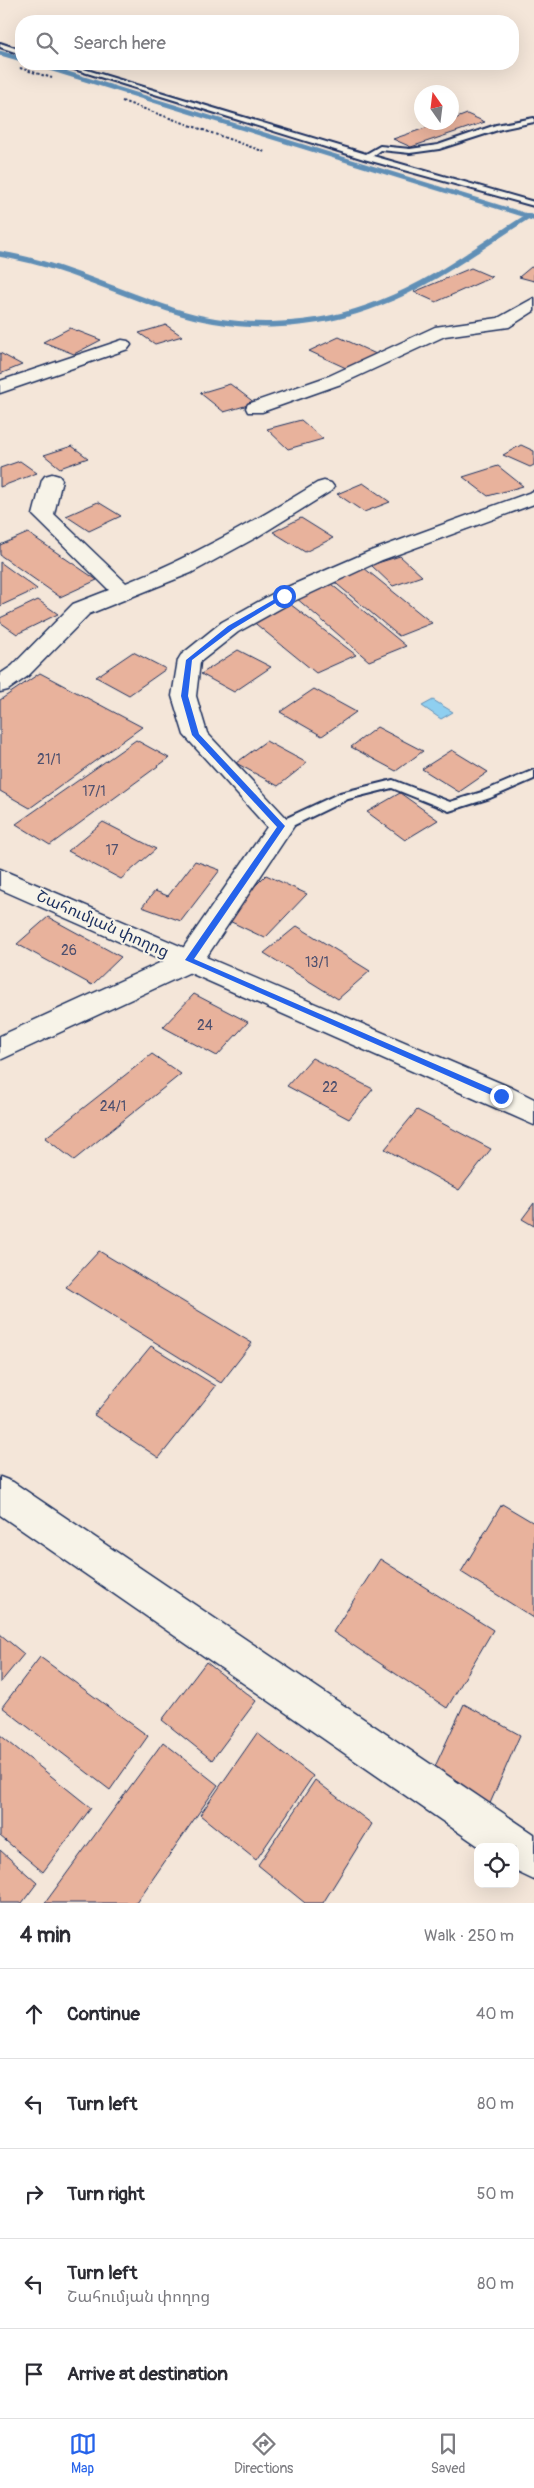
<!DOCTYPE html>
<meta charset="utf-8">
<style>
body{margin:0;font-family:Pangolin,"Noto Sans Armenian",sans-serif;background:#f7f7f7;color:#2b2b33}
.controls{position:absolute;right:15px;bottom:15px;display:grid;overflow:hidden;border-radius:10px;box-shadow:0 5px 20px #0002}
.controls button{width:45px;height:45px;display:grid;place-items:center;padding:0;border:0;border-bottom:1px solid #e1e1e2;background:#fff;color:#2b2b33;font:25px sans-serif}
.compass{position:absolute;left:414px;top:85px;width:45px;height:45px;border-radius:50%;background:#fff;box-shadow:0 5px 20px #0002;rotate:346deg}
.stop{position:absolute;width:15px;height:15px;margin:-11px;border:4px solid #2563eb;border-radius:50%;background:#fff}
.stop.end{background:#2563eb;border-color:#fff;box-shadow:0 1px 5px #0008}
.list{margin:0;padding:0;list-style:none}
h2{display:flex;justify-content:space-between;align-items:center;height:65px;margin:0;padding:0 20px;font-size:21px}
h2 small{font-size:16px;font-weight:400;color:#7c7c81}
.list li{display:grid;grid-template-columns:32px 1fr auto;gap:15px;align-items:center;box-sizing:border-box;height:90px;padding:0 20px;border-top:1px solid #e1e1e2}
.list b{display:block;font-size:19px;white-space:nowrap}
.list p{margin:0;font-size:16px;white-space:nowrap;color:#7c7c81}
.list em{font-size:16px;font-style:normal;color:#7c7c81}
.icon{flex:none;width:28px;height:28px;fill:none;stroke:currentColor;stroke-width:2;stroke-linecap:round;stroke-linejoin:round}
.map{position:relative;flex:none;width:534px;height:1903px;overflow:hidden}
.search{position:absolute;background:#fff;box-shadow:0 5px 20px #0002;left:15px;right:15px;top:15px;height:55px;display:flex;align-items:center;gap:12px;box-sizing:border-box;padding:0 18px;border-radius:20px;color:#7c7c81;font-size:19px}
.sheet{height:515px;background:#fff}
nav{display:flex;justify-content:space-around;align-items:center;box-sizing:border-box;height:70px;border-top:1px solid #e1e1e2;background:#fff;font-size:14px;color:#7c7c81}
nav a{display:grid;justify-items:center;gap:2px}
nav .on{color:#2563eb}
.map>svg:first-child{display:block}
.water{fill:#8fcff0;stroke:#618fb6}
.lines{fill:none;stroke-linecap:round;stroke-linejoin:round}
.stream-far1{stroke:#618fb6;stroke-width:4.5}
.stream{stroke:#618fb6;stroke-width:5.5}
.building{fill:#e8b29c;stroke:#1b2f5e}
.lane-casing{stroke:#1b2f5e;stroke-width:4}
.street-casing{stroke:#1b2f5e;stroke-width:3}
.secondary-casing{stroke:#1b2f5e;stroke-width:3}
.path{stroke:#1b2f5e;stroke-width:2;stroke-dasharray:2.5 2;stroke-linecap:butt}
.lane{fill:#f7f3e8;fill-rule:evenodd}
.street{fill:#f7f3e8;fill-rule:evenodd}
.secondary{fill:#f7f3e8;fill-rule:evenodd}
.route{fill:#2563eb}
.labels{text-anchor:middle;stroke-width:4;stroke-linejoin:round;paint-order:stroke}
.number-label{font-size:14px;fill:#4e506e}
.street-label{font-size:16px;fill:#1b2f5e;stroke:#f7f3e8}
</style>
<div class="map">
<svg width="534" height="1903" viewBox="0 0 534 1903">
<rect width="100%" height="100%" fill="#f4e6d9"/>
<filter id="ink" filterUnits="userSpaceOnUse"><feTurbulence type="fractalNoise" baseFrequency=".02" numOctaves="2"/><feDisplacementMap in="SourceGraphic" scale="10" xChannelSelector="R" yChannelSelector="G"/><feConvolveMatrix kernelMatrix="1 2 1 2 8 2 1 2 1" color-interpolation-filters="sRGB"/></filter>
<g filter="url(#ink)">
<path class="water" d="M433,700l20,12 -12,7 -19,-13z"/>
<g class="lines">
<path class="stream-far1" d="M0,53l21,6
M36,64l498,154
M525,218l3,-2"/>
<path class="stream" d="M530,217l4,1
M0,254c61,10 114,37 172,56 66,22 144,19 208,-7 53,-20 99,-56 147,-86"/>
</g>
<path class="building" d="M467,114l18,8 -74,25 -18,-8 50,-17h9v-2z
M531,267l3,1v13l-15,-4z
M471,268l21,9 -56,25 -22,-10z
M166,325l16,11 -27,8 -16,-11z
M70,328l31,12 -27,14 -31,-12z
M339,337l37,17 -30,14 -37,-17z
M0,353l22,12 -22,9z
M230,384l25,19 -31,9 -24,-19z
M301,420l22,19 -35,10 -21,-20z
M521,445l13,6v14l-4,2 -27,-12z
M72,446l16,12 -28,10 -16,-13z
M20,461l17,12 -37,14v-19z
M498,466l25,20 -35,10 -25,-19z
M363,483l27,19 -26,10 -27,-18z
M98,502l23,14 -32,15 -23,-15z
M301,518l32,20 -28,14 -32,-20z
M28,533l69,47 -37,17 -60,-42v-10z
M400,556l22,20 -29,10 -22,-21z
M0,562l37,27 -37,17z
M364,568l68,55 -33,13 -67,-56z
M331,584l75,62 -37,15 -74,-64z
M38,600l20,14 -41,20 -17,-12v-4z
M290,604l66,51 -40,18 -65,-53z
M238,650l33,17 -37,25 -33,-18z
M133,652l33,17 -37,26 -33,-18z
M40,673l102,54 -112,81 -30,-17v-91z
M314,689l42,23 -34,24 -42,-24z
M377,727l46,24 -27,20 -45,-24z
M136,740l33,18 -119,87 -34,-21z
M266,741l41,22 -29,23 -42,-23z
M452,750l36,22 -29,20 -37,-23z
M400,793l38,27 -33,20 -38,-28z
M103,822l53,27 -35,30 -53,-28z
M195,861l25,9 -39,51 -39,-14 13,-16 13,5z
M266,875l41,19 -42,44 -42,-20z
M48,917l73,40 -29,28 -75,-41z
M297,926l73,45 -32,28 -74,-46z
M194,994l54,28 -31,34 -54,-29z
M152,1054l29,20 -107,86 -29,-22z
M312,1058l61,31 -24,30 -62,-33z
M417,1110l74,39 -32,41 -74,-41z
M534,1203v23l-12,-7z
M99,1251l153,92 -31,40 -155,-96z
M151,1346l65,40 -57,72 -65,-43z
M502,1504l32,19v95l-73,-46z
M380,1559l113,71 -46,78 -114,-76z
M0,1634l24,20 -24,29z
M40,1657l108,79 -38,54 -108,-83z
M206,1662l50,39 -44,59 -50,-40z
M464,1704l56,31 -32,73 -57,-33z
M257,1733l56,43 -57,84 -56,-45z
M0,1735l91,73 -48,64 -43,-36z
M163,1742l55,43 -82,118h-91z
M315,1780l57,44 -49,79h-18l-47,-38z
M0,1850l37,33 -15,20h-22z"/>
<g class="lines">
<defs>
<path id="lane" d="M0,43l21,7v4l-21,-7z
M58,64h9l299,90 14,-8 30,3 28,-4 58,-20 38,-7v4l-33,7 -62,20 -29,4 -29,-3 -8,6 161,46v4l-170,-47z
M534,770v9l-44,19 -41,13 -57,-23 -44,11 -62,30 -5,1 -6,-4 1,-3 64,-30 53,-13 57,22 32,-10z"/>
<path id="street" d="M534,298v13l-25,16 -64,9 -104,48 -79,28h-14l-2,-4 2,-4 81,-28 106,-49 63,-9z
M122,340l6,1 3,4 -3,4 -128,44v-12z
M52,474l7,2 3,4 -8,34 72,69c68,-27 129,-62 191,-100l7,-2 7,2 3,4 -3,4 -74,46 -66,36 -102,41 -61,62 -20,14 -8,2v-18l12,-8 61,-62 36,-14 -76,-75 9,-35 3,-4z
M534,491v13l-152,56 -90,42 -54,30 -38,30 -4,34 11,37 87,93 -95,142 -199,92v-24l179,-82 88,-127 -83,-92 -12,-39 6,-36 3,-5 41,-33 54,-30 92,-40z
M0,1477l13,5 521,352v46l-19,-9v-24h-35l-480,-332z"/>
<path id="secondary" d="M0,869l512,219 22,11v26l-534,-236z"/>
</defs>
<use href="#lane" class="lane-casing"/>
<use href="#street" class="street-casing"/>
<use href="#secondary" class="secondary-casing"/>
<path class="path" d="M20,68l32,10
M122,101l143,51"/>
<use href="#lane" class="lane"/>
<use href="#street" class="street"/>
<use href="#secondary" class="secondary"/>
</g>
</g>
<path class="route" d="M282,595l5,1 -54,33 -41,31 -4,36 11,38 86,92 -91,133 310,135v4h-6l-313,-138 92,-133 -85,-92 -11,-39 5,-36 42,-34z"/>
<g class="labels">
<g class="number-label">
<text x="49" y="764">21/1</text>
<text x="94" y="796">17/1</text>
<text x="112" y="855">17</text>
<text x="69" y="955">26</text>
<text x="317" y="967">13/1</text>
<text x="205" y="1030">24</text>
<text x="330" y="1092">22</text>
<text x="113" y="1111">24/1</text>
</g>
<g class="street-label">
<text transform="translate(103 923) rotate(24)" y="6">Շահումյան փողոց</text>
</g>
</g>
</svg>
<div class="controls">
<button><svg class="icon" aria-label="locate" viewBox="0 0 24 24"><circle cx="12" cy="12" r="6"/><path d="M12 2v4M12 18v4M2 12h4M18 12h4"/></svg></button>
</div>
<svg class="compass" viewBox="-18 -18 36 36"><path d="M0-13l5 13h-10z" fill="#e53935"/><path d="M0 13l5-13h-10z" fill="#7c7c81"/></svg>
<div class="stop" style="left:284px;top:596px"></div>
<div class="stop end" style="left:501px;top:1096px"></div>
<div class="search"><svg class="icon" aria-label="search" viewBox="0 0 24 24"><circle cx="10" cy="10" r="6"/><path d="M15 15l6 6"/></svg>Search here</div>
</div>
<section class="sheet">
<h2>4 min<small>Walk · 250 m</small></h2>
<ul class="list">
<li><svg class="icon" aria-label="ahead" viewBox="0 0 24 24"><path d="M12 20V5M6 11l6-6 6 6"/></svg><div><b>Continue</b></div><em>40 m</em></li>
<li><svg class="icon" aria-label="left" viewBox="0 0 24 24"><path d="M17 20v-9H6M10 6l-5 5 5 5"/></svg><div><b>Turn left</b></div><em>80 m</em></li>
<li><svg class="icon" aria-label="right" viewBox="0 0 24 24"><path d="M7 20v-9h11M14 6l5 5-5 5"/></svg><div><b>Turn right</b></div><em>50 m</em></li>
<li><svg class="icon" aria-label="left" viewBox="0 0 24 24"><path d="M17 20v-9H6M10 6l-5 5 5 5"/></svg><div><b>Turn left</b><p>Շահումյան փողոց</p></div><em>80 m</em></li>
<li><svg class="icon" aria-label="arrive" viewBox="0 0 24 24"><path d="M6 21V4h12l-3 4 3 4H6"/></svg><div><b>Arrive at destination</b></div></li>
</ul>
</section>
<nav>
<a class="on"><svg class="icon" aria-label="map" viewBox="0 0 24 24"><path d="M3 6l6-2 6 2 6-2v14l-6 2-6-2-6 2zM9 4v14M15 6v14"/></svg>Map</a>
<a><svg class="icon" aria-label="directions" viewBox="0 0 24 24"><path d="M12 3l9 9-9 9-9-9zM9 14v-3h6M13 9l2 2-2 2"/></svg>Directions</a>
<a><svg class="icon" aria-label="saved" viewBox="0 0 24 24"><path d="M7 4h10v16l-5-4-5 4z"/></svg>Saved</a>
</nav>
